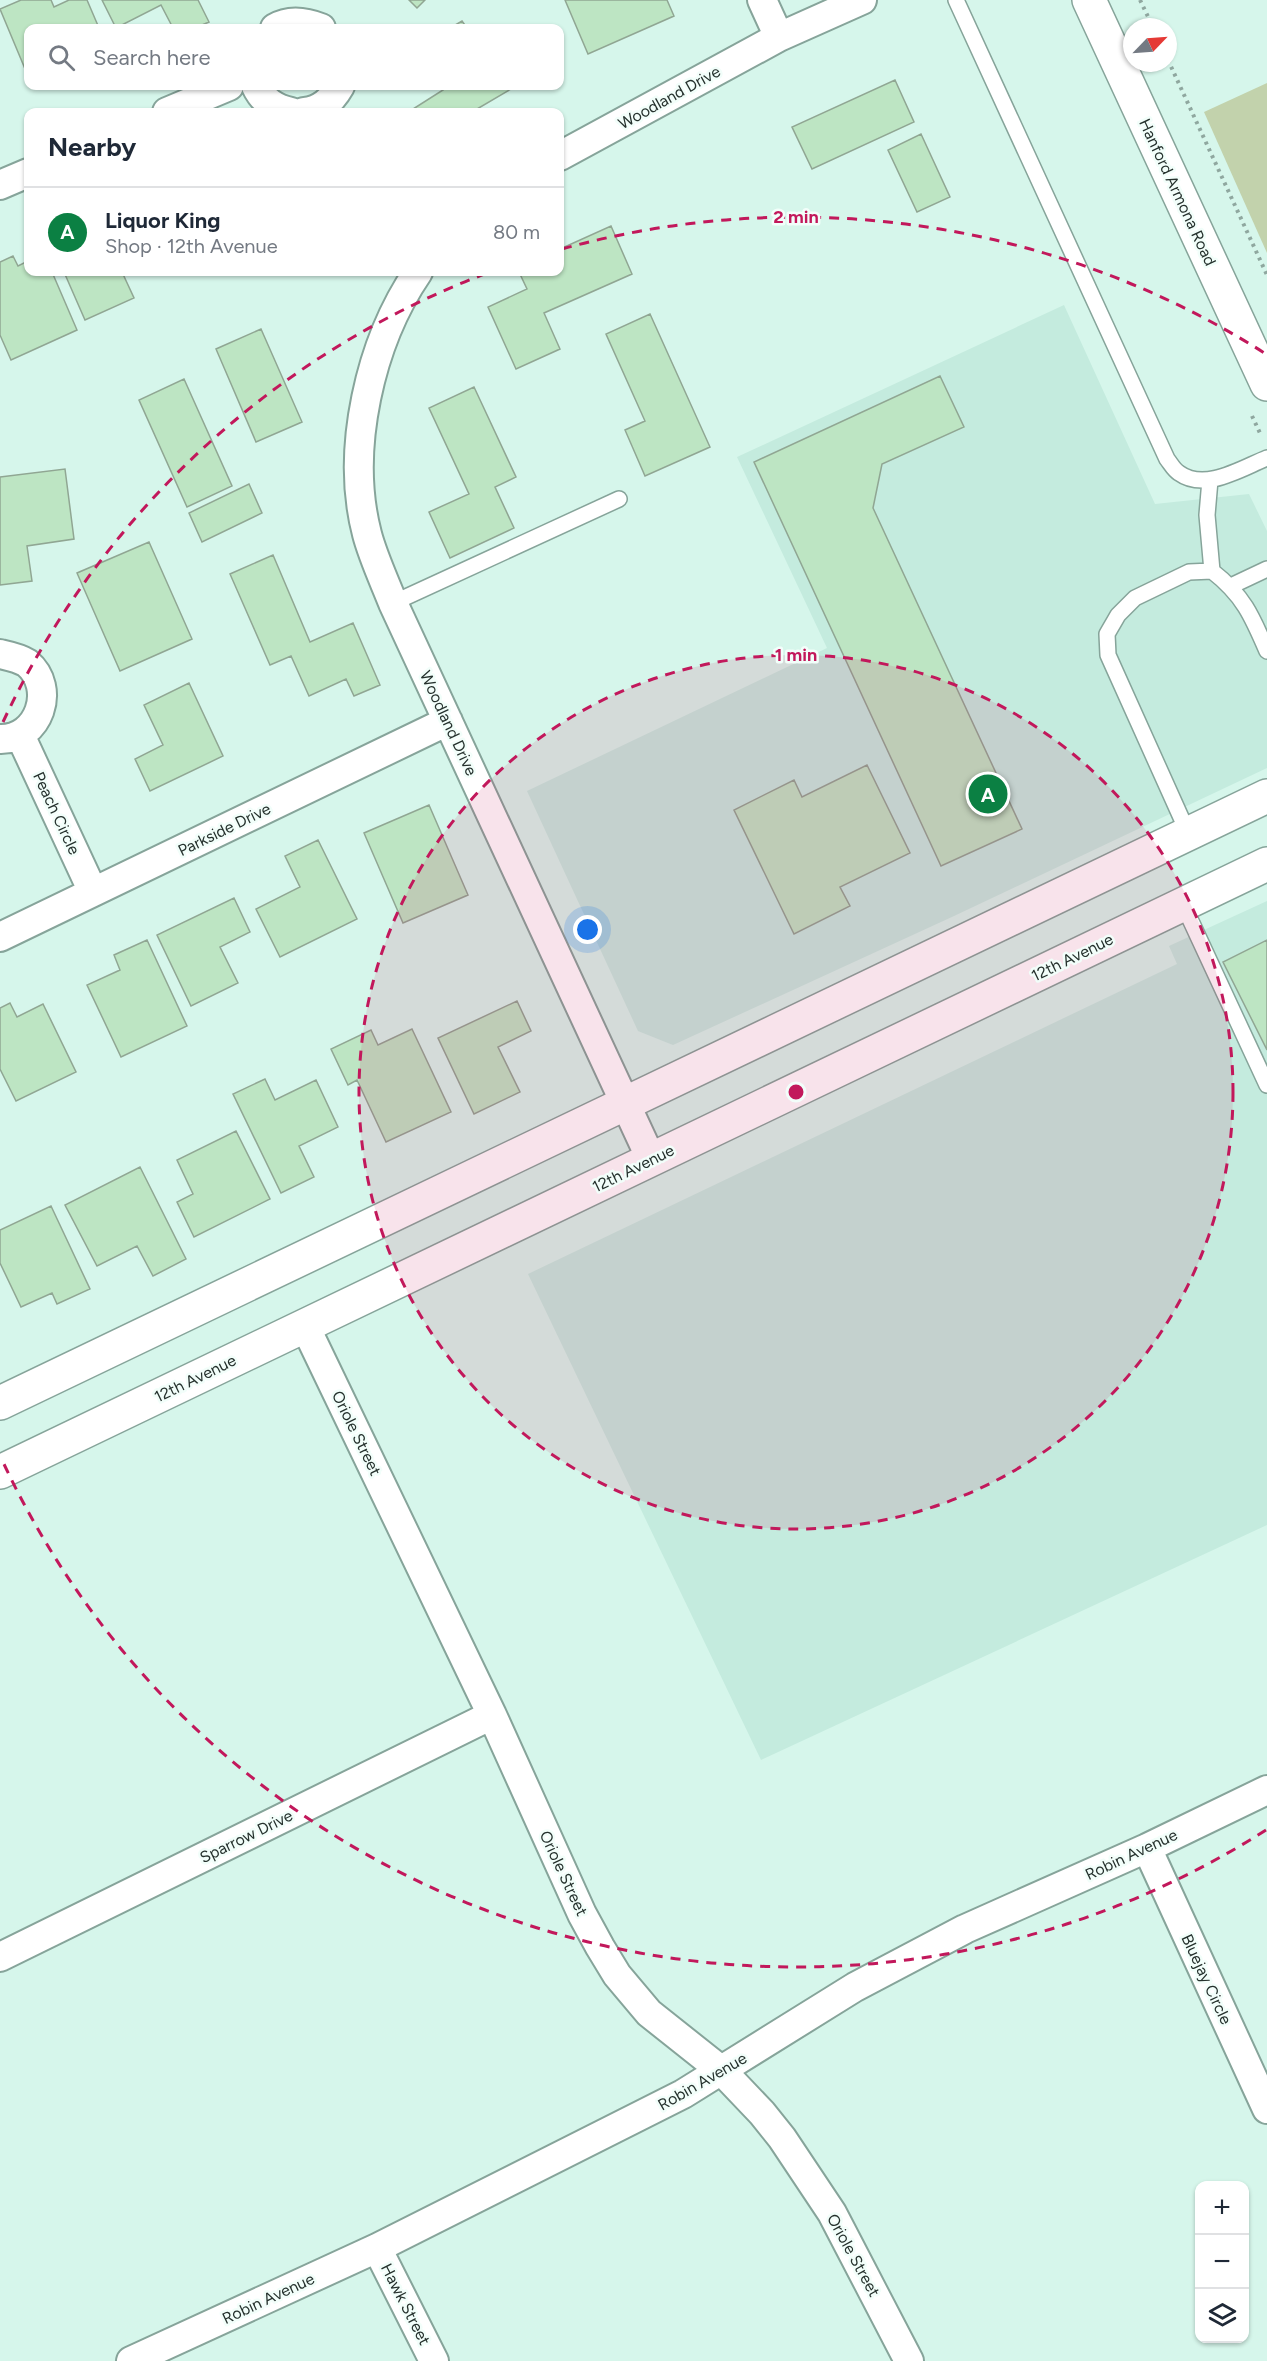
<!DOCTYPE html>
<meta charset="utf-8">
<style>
body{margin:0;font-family:Figtree,sans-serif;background:#f6f6f7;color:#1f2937}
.controls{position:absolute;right:18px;bottom:18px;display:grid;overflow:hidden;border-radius:12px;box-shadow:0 2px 4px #0004}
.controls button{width:54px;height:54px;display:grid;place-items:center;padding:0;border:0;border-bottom:2px solid #e0e1e3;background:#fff;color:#1f2937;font:30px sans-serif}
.compass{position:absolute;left:1123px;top:18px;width:54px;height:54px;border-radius:50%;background:#fff;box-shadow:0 2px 4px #0004;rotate:65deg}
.you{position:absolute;left:588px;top:930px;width:21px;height:21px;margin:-15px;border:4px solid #fff;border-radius:50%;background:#1a73e8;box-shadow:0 0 0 9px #1a73e833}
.badge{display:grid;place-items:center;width:39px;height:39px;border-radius:50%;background:#0b8043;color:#fff;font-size:20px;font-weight:700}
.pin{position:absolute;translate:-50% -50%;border:3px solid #fff;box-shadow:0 2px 6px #0006}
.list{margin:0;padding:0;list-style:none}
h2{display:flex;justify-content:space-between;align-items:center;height:78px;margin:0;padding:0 24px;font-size:26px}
h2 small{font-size:20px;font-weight:400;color:#747a83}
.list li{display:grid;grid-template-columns:39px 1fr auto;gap:18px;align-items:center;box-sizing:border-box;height:90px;padding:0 24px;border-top:2px solid #e0e1e3}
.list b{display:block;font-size:22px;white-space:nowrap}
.list p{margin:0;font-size:20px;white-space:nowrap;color:#747a83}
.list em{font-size:20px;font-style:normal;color:#747a83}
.icon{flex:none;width:33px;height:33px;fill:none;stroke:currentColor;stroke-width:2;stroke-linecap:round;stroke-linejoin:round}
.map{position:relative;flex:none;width:1267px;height:2361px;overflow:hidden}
.search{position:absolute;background:#fff;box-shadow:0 2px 4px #0004;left:24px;top:24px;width:540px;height:66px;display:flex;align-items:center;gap:15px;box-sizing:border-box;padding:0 21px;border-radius:12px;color:#747a83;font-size:22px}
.panel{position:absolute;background:#fff;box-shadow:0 2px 4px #0004;left:24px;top:108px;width:540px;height:168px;border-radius:12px}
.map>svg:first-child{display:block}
.built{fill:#c4ebde}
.green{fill:#c2d2ac}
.building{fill:#bde5c3;stroke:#90a693;stroke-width:1.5}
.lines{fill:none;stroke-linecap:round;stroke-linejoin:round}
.lane-casing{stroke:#86a49a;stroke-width:18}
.street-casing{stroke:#86a49a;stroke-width:32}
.secondary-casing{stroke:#86a49a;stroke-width:36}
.path{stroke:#8fa79f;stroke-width:4;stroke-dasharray:3 4.5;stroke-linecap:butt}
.lane{stroke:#fff;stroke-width:15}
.street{stroke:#fff;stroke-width:28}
.secondary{stroke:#fff;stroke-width:33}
.ring{fill:none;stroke:#c2185b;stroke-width:3;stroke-dasharray:10 8}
.labels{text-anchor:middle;stroke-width:5;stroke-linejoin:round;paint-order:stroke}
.street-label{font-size:16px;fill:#25312d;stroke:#f2fefa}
.centre{fill:#c2185b;stroke:#f2fefa;stroke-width:3}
.ring-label{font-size:18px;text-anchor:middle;font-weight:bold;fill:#c2185b;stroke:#f2fefa;stroke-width:5;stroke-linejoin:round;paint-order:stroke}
</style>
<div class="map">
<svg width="1267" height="2361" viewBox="0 0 1267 2361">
<rect width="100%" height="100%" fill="#d6f6eb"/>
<path class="built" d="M1064,305l91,199 94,-10 18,37v237l-313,148 -281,129 -35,-14 -111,-240 300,-143 -90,-191z
M1267,901v624l-506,235 -233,-486 649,-310 -8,-18z"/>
<path class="green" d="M1267,83v170l-63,-141z"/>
<path class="building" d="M21,0h30l3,7 15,-7h18l12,28h-71v48l-28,-67z
M102,0h96l11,22 -14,6h-22l-12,-23 -45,23z
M409,0h16l-8,8z
M565,0h102l7,16 -86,38z
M462,21l5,7h-17z
M895,80l19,42 -102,47 -20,-42z
M440,86h76l-44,26h-57l-2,-3 30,-19z
M921,134l29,63 -33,15 -29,-62z
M611,226l21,48 -88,39 16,36 -44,20 -28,-62 39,-18 -8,-17h41v-23z
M13,256l5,10 10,-5v11h24l25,58 -66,30 -11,-25v-73z
M64,272h58l12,26 -49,22z
M650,314l60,133 -65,29 -20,-46 20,-9 -39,-87z
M261,329l41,93 -46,20 -40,-93z
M940,376l24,51 -82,37 -9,44 149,321 -81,37 -187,-404z
M184,379l48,107 -45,21 -48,-107z
M474,387l42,90 -21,10 19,41 -64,30 -21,-46 40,-18 -40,-86z
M65,469l9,70 -47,7 5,35 -32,4v-108z
M249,484l13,29 -60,29 -13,-29z
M149,542l43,97 -72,32 -43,-98z
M273,555l37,87 43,-19 27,62 -26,11 -8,-17 -37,17 -18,-40 -21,9 -40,-91z
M189,683l34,73 -73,35 -15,-32 28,-14 -19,-40z
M867,765l43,88 -70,34 10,19 -56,28 -60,-124 60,-30 8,17z
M429,805l39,90 -65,28 -39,-90z
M318,840l39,79 -77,38 -24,-48 44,-22 -15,-31z
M234,898l16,34 -30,15 18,36 -47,23 -34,-71z
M147,940l40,86 -66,31 -34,-72 33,-15 -6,-15z
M1267,940v110l-44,-88z
M517,1001l14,30 -33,16 22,45 -46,22 -36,-76z
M10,1003l7,14 26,-13 33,68 -60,29 -16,-32v-61z
M412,1029l39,83 -65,30 -29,-62 -9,5 -17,-36 40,-19 7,15z
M265,1079l10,21 41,-20 22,47 -39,19 15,31 -33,16 -48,-99z
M236,1131l34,68 -76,38 -17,-35 16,-8 -16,-34z
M140,1167l46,92 -33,17 -16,-30 -40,20 -32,-61z
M51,1206l39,83 -33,15 -5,-11 -31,14 -21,-44v-33z"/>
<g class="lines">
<defs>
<path id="lane" d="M956,0l211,459c4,5 7,11 12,14 26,19 63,-5 88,-15
M1210,480l-3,35 5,56
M1231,586l36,-17
M393,603l226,-104
M1188,833l-80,-178 -1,-21 11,-19 17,-17 54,-26 23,-1c31,24 40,45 55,80
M1183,904l84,181"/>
<path id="street" d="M762,0l17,37
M275,28c15,-9 31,-6 46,0
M256,86c7,15 20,23 35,26
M167,112l62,-26
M304,112c17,-1 28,-12 36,-26
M560,156l219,-119 83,-37
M0,185l28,-12
M418,272c-48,70 -73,178 -51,262 6,23 17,46 26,69l258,556
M0,654c9,2 19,4 27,9 30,25 12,77 -27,76
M20,735l73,157
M0,937l448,-216
M305,1326l187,389 90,199 18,33 17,28 32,38 73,58 40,42 20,25 50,75 77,148
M1147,1848l120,261
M0,1957l492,-242
M377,2248l57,113
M131,2361l246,-113 306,-154 172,-107 110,-58 182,-81 120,-58"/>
<path id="secondary" d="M1089,0l178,384
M0,1403l1267,-607
M0,1472l1267,-608"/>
</defs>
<use href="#lane" class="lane-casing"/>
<use href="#street" class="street-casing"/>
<use href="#secondary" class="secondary-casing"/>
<path class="path" d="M1140,0l13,27
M1168,60l99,215
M1252,416l8,17"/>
<use href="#lane" class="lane"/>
<use href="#street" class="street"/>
<use href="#secondary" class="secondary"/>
</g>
<circle cx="796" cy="1092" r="437" fill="#c2185b" fill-opacity=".12"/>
<g class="ring">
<circle cx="796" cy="1092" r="437"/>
<path d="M1266 1830A875 875 0 0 1 3 1462M3 722A875 875 0 0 1 490 272M562 249A875 875 0 0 1 1266 354"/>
</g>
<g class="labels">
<g class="street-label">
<text transform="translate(669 97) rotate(-29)" y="6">Woodland Drive</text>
<text transform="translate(1178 192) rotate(65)" y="6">Hanford Armona Road</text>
<text transform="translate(449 723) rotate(65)" y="6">Woodland Drive</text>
<text transform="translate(57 813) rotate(65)" y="6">Peach Circle</text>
<text transform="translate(224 829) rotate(-26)" y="6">Parkside Drive</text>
<text transform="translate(1072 957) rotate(-26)" y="6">12th Avenue</text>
<text transform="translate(633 1168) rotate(-26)" y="6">12th Avenue</text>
<text transform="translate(195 1378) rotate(-26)" y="6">12th Avenue</text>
<text transform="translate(357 1433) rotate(64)" y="6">Oriole Street</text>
<text transform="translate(246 1836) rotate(-26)" y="6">Sparrow Drive</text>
<text transform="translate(1131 1854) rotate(-25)" y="6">Robin Avenue</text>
<text transform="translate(564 1873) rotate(65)" y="6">Oriole Street</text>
<text transform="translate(1207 1979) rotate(65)" y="6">Bluejay Circle</text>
<text transform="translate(702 2081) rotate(-30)" y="6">Robin Avenue</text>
<text transform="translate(854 2255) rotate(61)" y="6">Oriole Street</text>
<text transform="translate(268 2298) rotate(-25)" y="6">Robin Avenue</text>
<text transform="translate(406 2304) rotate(63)" y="6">Hawk Street</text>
</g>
</g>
<circle cx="796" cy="1092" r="9" class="centre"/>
<g class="ring-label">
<text x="796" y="223">2 min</text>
<text x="796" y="661">1 min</text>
</g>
</svg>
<div class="controls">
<button>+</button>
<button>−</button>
<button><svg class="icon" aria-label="layers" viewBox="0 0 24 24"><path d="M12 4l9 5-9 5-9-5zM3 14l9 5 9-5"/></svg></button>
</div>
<svg class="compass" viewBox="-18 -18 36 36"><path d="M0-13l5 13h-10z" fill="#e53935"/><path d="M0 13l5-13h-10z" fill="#747a83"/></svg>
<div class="you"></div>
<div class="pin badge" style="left:988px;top:794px">A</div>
<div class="search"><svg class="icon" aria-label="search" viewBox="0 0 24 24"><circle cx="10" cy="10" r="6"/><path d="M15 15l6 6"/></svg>Search here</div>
<section class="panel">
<h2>Nearby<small></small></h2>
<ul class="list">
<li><span class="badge">A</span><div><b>Liquor King</b><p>Shop · 12th Avenue</p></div><em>80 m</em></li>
</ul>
</section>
</div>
